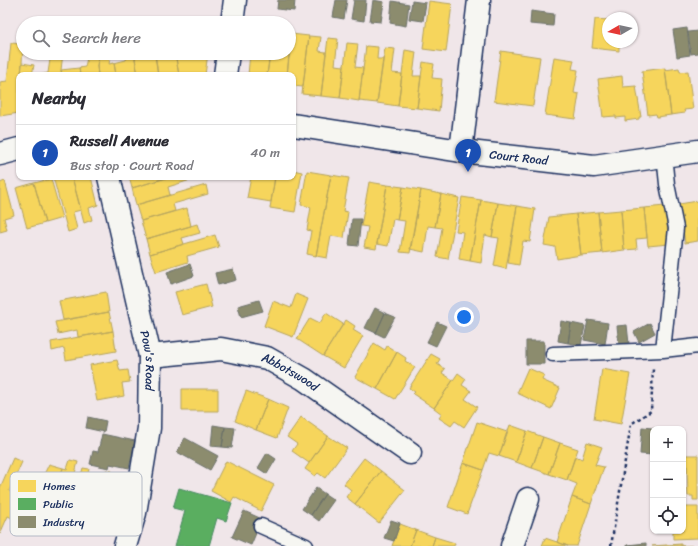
<!DOCTYPE html>
<meta charset="utf-8">
<style>
body{margin:0;font-family:Sriracha,sans-serif;background:#f2f2f3;color:#2b2b33}
.controls{position:absolute;right:12px;bottom:12px;display:grid;overflow:hidden;border-radius:8px;box-shadow:0 1px 3px #0004}
.controls button{width:36px;height:36px;display:grid;place-items:center;padding:0;border:0;border-bottom:1px solid #e1e1e2;background:#fff;color:#2b2b33;font:20px sans-serif}
.compass{position:absolute;left:602px;top:12px;width:36px;height:36px;border-radius:50%;background:#fff;box-shadow:0 1px 3px #0004;rotate:261deg}
.you{position:absolute;left:464px;top:317px;width:14px;height:14px;margin:-10px;border:3px solid #fff;border-radius:50%;background:#1a73e8;box-shadow:0 0 0 6px #1a73e833}
.badge{display:grid;place-items:center;width:26px;height:26px;border-radius:50%;background:#0f766e;color:#fff;font-size:13px;font-weight:700}
.pin{position:absolute;translate:-50% -33px;filter:drop-shadow(0 1px 2px #0008)}
.pin::after{content:'';position:absolute;top:21px;width:14px;height:12px;background:inherit;clip-path:polygon(0 0,100% 0,50% 100%)}
.list{margin:0;padding:0;list-style:none}
h2{display:flex;justify-content:space-between;align-items:center;height:52px;margin:0;padding:0 16px;font-size:17px}
h2 small{font-size:13px;font-weight:400;color:#7c7c81}
.list li{display:grid;grid-template-columns:26px 1fr auto;gap:12px;align-items:center;box-sizing:border-box;height:56px;padding:0 16px;border-top:1px solid #e1e1e2}
.list b{display:block;font-size:15px;white-space:nowrap}
.list p{margin:0;font-size:13px;white-space:nowrap;color:#7c7c81}
.list em{font-size:13px;font-style:normal;color:#7c7c81}
.icon{flex:none;width:22px;height:22px;fill:none;stroke:currentColor;stroke-width:2;stroke-linecap:round;stroke-linejoin:round}
.map{position:relative;flex:none;width:698px;height:546px;overflow:hidden}
.search{position:absolute;background:#fff;box-shadow:0 1px 3px #0004;left:16px;top:16px;width:280px;height:44px;display:flex;align-items:center;gap:10px;box-sizing:border-box;padding:0 14px;border-radius:22px;color:#7c7c81;font-size:15px}
.panel{position:absolute;background:#fff;box-shadow:0 1px 3px #0004;left:16px;top:72px;width:280px;height:108px;border-radius:8px}
.map>svg:first-child{display:block}
.homes{fill:#f6d55c;stroke:#b4a35d}
.public{fill:#5aae61;stroke:#478860}
.industry{fill:#8c8c6e;stroke:#6a7069}
.lines{fill:none;stroke-linecap:round;stroke-linejoin:round}
.lane-casing{stroke:#1b2f5e;stroke-width:17}
.street-casing{stroke:#1b2f5e;stroke-width:25}
.path{stroke:#1b2f5e;stroke-width:2.5;stroke-dasharray:3 3;stroke-linecap:butt}
.lane{stroke:#f6f6f2;stroke-width:14}
.street{stroke:#f6f6f2;stroke-width:22}
.labels{text-anchor:middle;stroke-width:4;stroke-linejoin:round;paint-order:stroke}
.street-label{font-size:12px;fill:#1b2f5e;stroke:#f6f6f2}
.key{fill:#f6f6f2;stroke:#b4bac6;stroke-width:1}
.key-label{font-size:11px;fill:#1b2f5e}
</style>
<div class="map">
<svg width="698" height="546" viewBox="0 0 698 546">
<rect width="100%" height="100%" fill="#f0e6e9"/>
<filter id="ink" filterUnits="userSpaceOnUse"><feTurbulence type="fractalNoise" baseFrequency=".025" numOctaves="2"/><feDisplacementMap in="SourceGraphic" scale="8" xChannelSelector="R" yChannelSelector="G"/><feConvolveMatrix kernelMatrix="1 2 1 2 8 2 1 2 1" color-interpolation-filters="sRGB"/></filter>
<g filter="url(#ink)">
<path class="homes" d="M429,1l23,3 -6,48 -23,-3z
M182,16l13,1 -1,6h-13z
M595,19l13,1v22h11v9l-27,-3z
M291,34l18,2 -6,51 -10,-1v-11h-6z
M309,36l12,1 -2,14 7,1 -5,44 -19,-2z
M328,38l10,1 -3,26 9,1 -4,32 -19,-2z
M289,41h2l-4,34h-20l3,-22h19z
M11,43l12,1 -1,19 -1,12h-2v38l-19,3v-34l7,-1z
M347,43l11,1 -3,23 8,1 -4,33 -19,-3z
M366,46l12,1 -1,12h6l-6,44 -18,-2z
M385,48l10,1 -3,24 10,1 -4,32 -21,-3z
M405,50l11,2 -3,24h8l-4,32 -19,-2z
M501,51l39,6 -7,49 -39,-5z
M51,53h12l-2,17 1,5h-22l8,-2z
M88,53h11l-2,13 1,9h-18l-1,-7 6,-1z
M99,53h12l-2,11 5,-1 2,12h-18l-1,-9z
M128,53h9l-2,6 3,16h-22l-2,-12 12,-3z
M137,53h18l3,22h-20l-3,-16z
M170,53h5l4,22h-21l-3,-19z
M175,53h33l-3,22h-26z
M250,53h20l-3,22h-19z
M554,57l20,3 -2,9 6,1 -4,23 5,1 -4,25 -30,-4z
M423,62l11,2 -2,14 10,1 -3,32 -22,-3z
M22,63l12,2 -2,10h-11z
M79,68l1,7h-18l-1,-5z
M665,68l6,47 -14,2 -1,-3 -8,1 -6,-44z
M679,68l1,4 8,-1 5,38 -9,1 1,3 -14,2 -6,-45z
M622,76l1,11 13,-1 5,31h-2v2l-14,2v-4l-9,1v-2l-13,1 -5,-38z
M293,170l9,2 -7,40 -25,-4 5,-31h18z
M307,171l24,4 -15,81 -9,-2 4,-23 -4,-1 4,-23 -10,-2z
M331,175l18,3 -6,33 5,1 -4,26 -13,-2 -4,22 -11,-2z
M53,177h19l9,33 -8,2 4,17 -9,3z
M72,177h19l7,28 -9,3 3,12 -8,3z
M129,177h36v1l-33,10z
M170,177l27,1 -29,9 2,8 -34,10 -4,-17z
M251,177h24l-4,25 -24,-4z
M51,179l11,39 -17,5 -11,-40z
M5,181l9,34 -10,3 3,12 -7,2v-49z
M369,182l18,3 -11,64 -12,-2 4,-20 -7,-1z
M34,183l11,40 -18,5 -11,-40z
M206,185l2,9 -35,10 2,7 -34,10 -5,-16z
M387,185l16,2 -6,33 -4,-1 -5,27 -11,-2z
M403,187l18,3 -11,63 -10,-1 5,-31 -8,-1z
M421,190l20,4 -6,33 -7,-1 -4,26 -14,-3z
M441,194l18,4 -11,61 -11,-2 5,-29 -7,-1z
M462,197l19,3 -11,61 -11,-2 4,-27 -7,-1z
M481,200l17,3 -6,34 -7,-2 -4,28 -11,-2z
M698,201v40l-13,2 -6,-39z
M498,203l19,3 -11,63 -12,-3 5,-28 -7,-1z
M517,206l18,3 -5,33 -7,-1 -4,24 -11,-2z
M665,206l4,38 -21,2 -4,-38z
M187,208l4,18 -45,13 -5,-18z
M644,208l3,30 -11,1 1,10 -13,1 -3,-40z
M621,210l3,40 -22,3 -4,-41z
M598,212l4,41 -21,2 -5,-41z
M576,214l5,41 -24,4 -2,-12 -11,-2 5,-28z
M197,224l3,9 -18,5 2,6 -34,10 -4,-15z
M215,235l4,12 -32,9 1,6 -32,10 -6,-18z
M206,284l6,23 -30,8 -7,-23z
M106,292l3,20 -46,8 -4,-19z
M296,294l12,5 -15,38 -29,-11 9,-25 18,7z
M109,312l4,19 -35,6 -1,-7 -19,4 -3,-12z
M326,313l17,11 -20,32 -26,-17 13,-21 10,5z
M346,320l9,6 -2,4 10,6 -19,32 -21,-12z
M113,331l3,20 -50,9 -2,-12 -12,3 -1,-9z
M374,343l11,7 2,-4 10,6 -20,37 -22,-12z
M397,352l9,6 -1,3 10,6 -20,32 -18,-10z
M431,354l9,5 -3,5 8,5 -3,4 11,7 -19,28 -21,-14 2,-2 -6,-4z
M117,360l3,11 8,-1 2,12 -8,1 2,13 -27,5 -7,-36z
M528,368l16,7 -2,5 18,8 -9,21 -34,-16z
M602,369l28,5 -9,50 -27,-5z
M458,373l8,6 -4,6 9,6 -6,8 12,8 -13,20 -9,-6 -4,5 -12,-8 3,-4 -8,-6z
M182,389h36v22h-36z
M246,391l22,8 -12,31 -21,-9z
M268,399l20,9 -11,30 -21,-8z
M301,417l27,19 -19,27 -17,-12 5,-7 -10,-7z
M477,422l30,10 -8,24 -10,-3 -6,17 -20,-7z
M510,425l17,6 -11,31 -17,-6z
M527,431l16,6 -11,31 -16,-6z
M328,436l19,12 -22,30 -7,-5 -3,3 -10,-7z
M543,437l17,6 -11,31 -17,-6z
M587,442l15,5 -7,18 9,2 -13,37 -19,-7 5,-13 -10,-4 8,-24 7,3z
M560,443l18,6 -11,31 -18,-6z
M685,455h13v45h-5v-4h-5l-1,-30 -2,1z
M13,458l9,4 -13,29 6,3 5,-11 14,6 -14,33 -12,-6 -8,18v-46z
M364,458l17,13 -26,33 -9,-7 5,-7 -7,-6z
M70,460l8,2 -13,49 -14,-3 12,-40 4,1z
M226,461l48,24 -13,26 -27,-14 -3,5 -20,-11z
M463,463l20,7 -16,44 -19,-7z
M49,464l14,4 -12,40 -21,-5z
M83,468l6,1 -11,45 -13,-3 7,-30 7,2z
M106,470l6,1 -1,5 8,2 -3,13 7,1 -7,31 -21,-5z
M381,471l24,19 -26,33 -24,-19z
M572,497l19,7 -14,42h-9l-11,-4z
M683,507h15v31l-25,1v-8h10z
M400,524l16,6 -6,16h-18z
M416,530l19,7 -3,9h-22z
M435,537l20,6 -1,3h-22z
M545,538l12,4 11,4h-26z
M681,544v2h11h-40z"/>
<path class="public" d="M179,488l53,15 -6,18 -9,-3 -8,28h-34l10,-35 -12,-3z"/>
<path class="industry" d="M278,0h17l-1,11 -17,-2z
M336,0h11l-3,19 -11,-2z
M354,0h12l-2,21 -13,-2z
M373,0l11,2 -3,20 -11,-1z
M392,1l17,3 -3,22 -16,-3z
M412,1l14,2 -3,18 -14,-2z
M531,11l23,3 -1,12 -23,-2z
M687,28l3,27 -13,2 -4,-27z
M698,31v22l-7,1 -3,-22z
M352,219h9l-3,27 -9,-1z
M190,264l4,12 -23,8 -4,-12z
M233,269l3,11 -18,5 -3,-12z
M259,300l4,11 -22,6 -3,-11z
M375,308l10,5 -9,20 -11,-5z
M385,313l10,4 -11,20 -8,-4z
M588,320l20,3 -3,21 -21,-4z
M561,321l10,2 -3,20 -10,-2z
M437,322l9,4 -10,20 -9,-4z
M571,323l14,3 -4,19 -13,-2z
M650,323l5,10 -16,9 -5,-10z
M627,325l2,19 -10,1 -2,-19z
M526,341h18v23h-18z
M88,417l18,4 -2,11 -18,-4z
M213,425l12,2 -3,20 -11,-1z
M225,427l10,1 -3,20 -10,-1z
M642,427l21,2h-10v26l-13,-1z
M102,434l33,7 -6,27 -19,-4 -1,4 -19,-4 3,-13 5,1z
M185,438l33,18 -8,14 -33,-18z
M267,453l9,6 -9,15 -9,-6z
M316,488l9,6 -14,21 -9,-6z
M325,494l9,6 -15,21 -8,-6z
M244,511l18,8 -11,26 -19,-8z
M391,520l9,3 -6,18 -10,-3z
M646,543v3h-19v-1z"/>
<g class="lines">
<defs>
<path id="lane" d="M663,350l35,-4
M553,354l110,-4 13,-122 -9,-44 -3,-29
M261,526l45,20"/>
<g id="street">
<path d="M232,23l3,-23"/>
<path d="M225,75l3,-22"/>
<path id="s1" d="M293,125l168,26 133,15 104,-15"/>
<path d="M461,151l18,-151"/>
<path d="M0,154l19,-5"/>
<path id="s2" d="M109,177l41,179 -1,72 -14,85 -10,33"/>
<path id="s3" d="M150,356l71,-7 46,9 37,21 106,74"/>
<path d="M512,546l16,-47"/>
</g>
</defs>
<use href="#lane" class="lane-casing"/>
<use href="#street" class="street-casing"/>
<path class="path" d="M611,546l20,-122 20,-13 2,-42"/>
<use href="#lane" class="lane"/>
<use href="#street" class="street"/>
</g>
</g>
<g class="labels">
<g class="street-label">
<text dy="4" stroke="none"><textPath href="#s1" startOffset="228">Court Road</textPath></text>
<text dy="4" stroke="none"><textPath href="#s2" startOffset="188">Pow's Road</textPath></text>
<text dy="4" stroke="none"><textPath href="#s3" startOffset="145">Abbotswood</textPath></text>
</g>
</g>
<rect x="10" y="472" width="132" height="64" rx="6" class="key"/>
<rect x="18" y="480" width="18" height="12" fill="#f6d55c"/>
<rect x="18" y="498" width="18" height="12" fill="#5aae61"/>
<rect x="18" y="516" width="18" height="12" fill="#8c8c6e"/>
<g class="key-label">
<text x="43" y="490">Homes</text>
<text x="43" y="508">Public</text>
<text x="43" y="526">Industry</text>
</g>
</svg>
<div class="controls">
<button>+</button>
<button>−</button>
<button><svg class="icon" aria-label="locate" viewBox="0 0 24 24"><circle cx="12" cy="12" r="6"/><path d="M12 2v4M12 18v4M2 12h4M18 12h4"/></svg></button>
</div>
<svg class="compass" viewBox="-18 -18 36 36"><path d="M0-13l5 13h-10z" fill="#e53935"/><path d="M0 13l5-13h-10z" fill="#7c7c81"/></svg>
<div class="you"></div>
<div class="pin badge" style="left:468px;top:172px;background:#1a4fb4">1</div>
<div class="search"><svg class="icon" aria-label="search" viewBox="0 0 24 24"><circle cx="10" cy="10" r="6"/><path d="M15 15l6 6"/></svg>Search here</div>
<section class="panel">
<h2>Nearby<small></small></h2>
<ul class="list">
<li><span class="badge" style="background:#1a4fb4">1</span><div><b>Russell Avenue</b><p>Bus stop · Court Road</p></div><em>40 m</em></li>
</ul>
</section>
</div>
